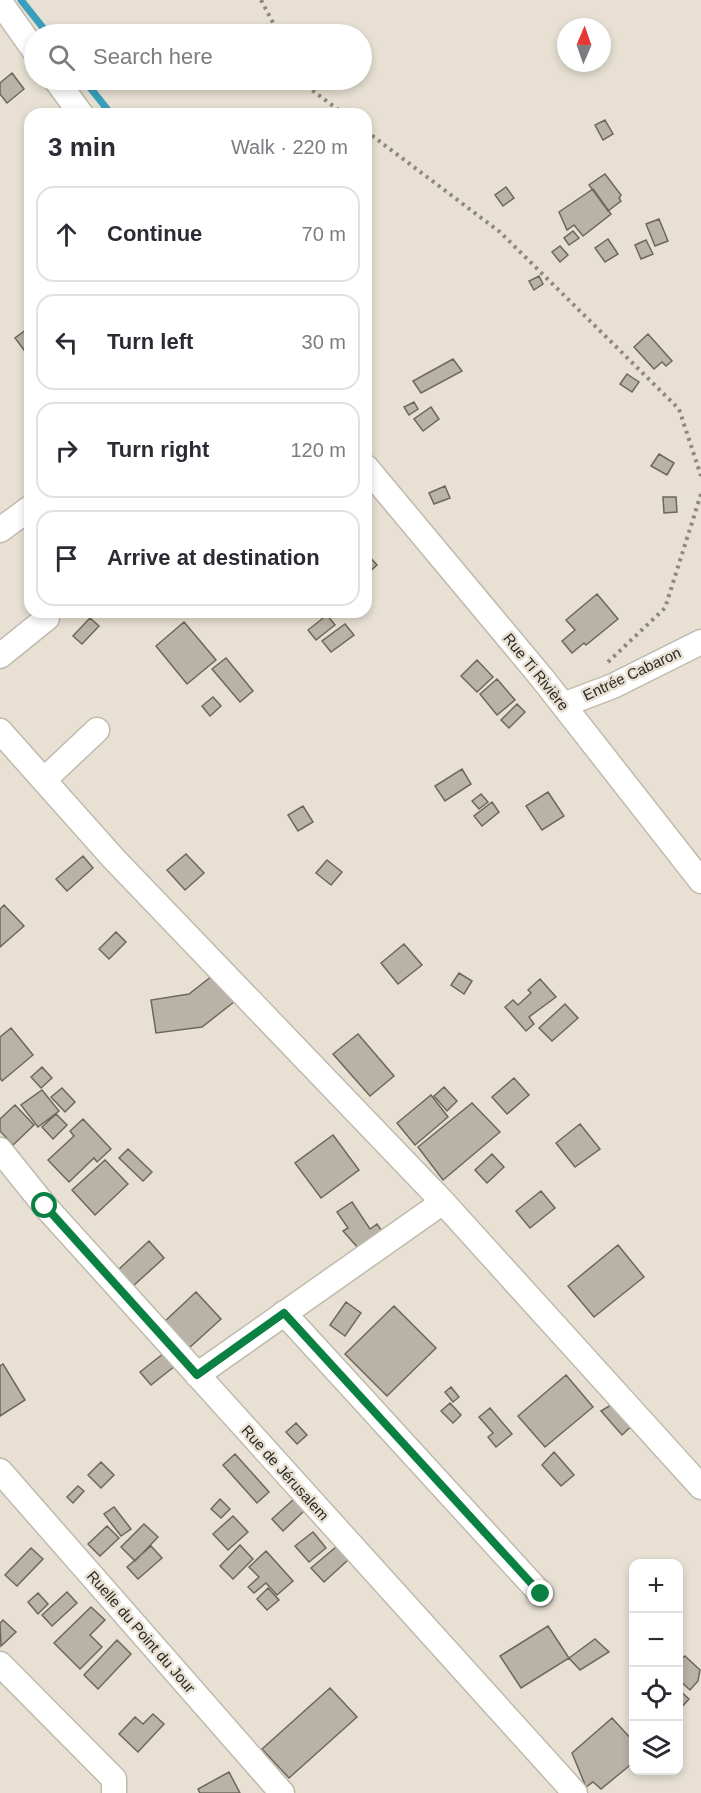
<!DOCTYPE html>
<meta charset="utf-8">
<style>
body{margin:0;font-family:Helvetica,sans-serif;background:#f2f2f3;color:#2b2b33}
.controls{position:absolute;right:18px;bottom:18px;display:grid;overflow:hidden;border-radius:12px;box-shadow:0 3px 9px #0003}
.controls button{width:54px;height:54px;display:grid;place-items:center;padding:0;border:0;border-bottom:2px solid #e1e1e2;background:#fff;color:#2b2b33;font:30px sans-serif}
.compass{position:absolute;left:557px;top:18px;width:54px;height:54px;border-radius:50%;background:#fff;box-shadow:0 3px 9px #0003;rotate:2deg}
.stop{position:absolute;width:18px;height:18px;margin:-14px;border:4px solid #0b8043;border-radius:50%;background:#fff}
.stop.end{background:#0b8043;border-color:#fff;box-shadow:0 2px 6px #0008}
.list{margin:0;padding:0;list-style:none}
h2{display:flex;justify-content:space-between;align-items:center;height:78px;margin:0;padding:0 24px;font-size:26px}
h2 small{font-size:20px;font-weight:400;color:#7c7c81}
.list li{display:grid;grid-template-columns:39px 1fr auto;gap:18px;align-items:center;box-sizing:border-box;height:96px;margin:0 12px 12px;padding:0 12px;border:2px solid #e1e1e2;border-radius:18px}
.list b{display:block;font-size:22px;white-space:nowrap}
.list em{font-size:20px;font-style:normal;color:#7c7c81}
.icon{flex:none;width:33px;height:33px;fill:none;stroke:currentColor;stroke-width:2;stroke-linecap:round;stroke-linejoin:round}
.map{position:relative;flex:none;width:701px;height:1793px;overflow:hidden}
.search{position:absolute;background:#fff;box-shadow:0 3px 9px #0003;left:24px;top:24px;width:348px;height:66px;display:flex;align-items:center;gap:15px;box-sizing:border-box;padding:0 21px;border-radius:33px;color:#7c7c81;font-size:22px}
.panel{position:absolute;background:#fff;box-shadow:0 3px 9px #0003;left:24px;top:108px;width:348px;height:510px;border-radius:18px}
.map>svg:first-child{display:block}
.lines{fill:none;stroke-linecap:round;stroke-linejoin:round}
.stream{stroke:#38a0bd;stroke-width:7}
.building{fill:#b9b2a6;stroke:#6d675c;stroke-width:1.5}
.minor-casing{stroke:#c0baad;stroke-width:27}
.path{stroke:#8e8980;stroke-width:4;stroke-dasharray:3 4.5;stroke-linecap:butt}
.minor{stroke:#fff;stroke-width:24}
.route{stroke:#0b8043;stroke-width:8}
.labels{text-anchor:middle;stroke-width:5;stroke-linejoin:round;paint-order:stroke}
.street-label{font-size:15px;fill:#2c2924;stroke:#e7e0d3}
</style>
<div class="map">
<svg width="701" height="1793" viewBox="0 0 701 1793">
<rect width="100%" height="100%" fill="#e7e0d3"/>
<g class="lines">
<path class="stream" d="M21,0l27,34
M84,80l27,34"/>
</g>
<path class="building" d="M12,73l12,16 -17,14 -7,-9v-11z
M605,120l8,14 -10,6 -8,-15z
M605,174l16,21 -2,3 2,3 -13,10 -19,-26z
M506,187l8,11 -11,8 -8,-11z
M593,189l18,25 -28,22 -9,-11 -7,5 -8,-18z
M659,219l9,22 -13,5 -9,-22z
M573,231l6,7 -10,7 -5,-7z
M608,239l10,15 -13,8 -10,-14z
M646,240l7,14 -12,5 -6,-14z
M560,246l8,9 -8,7 -8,-10z
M539,276l4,8 -9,6 -5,-9z
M30,327v31l-15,-20z
M648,334l24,27 -6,5 -4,-4 -8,7 -20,-22z
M453,359l9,12 -41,22 -8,-12z
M627,374l12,8 -7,10 -12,-8z
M414,402l4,7 -9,6 -5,-8z
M431,407l8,12 -16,12 -9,-12z
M659,454l15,9 -7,12 -16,-9z
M445,486l5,12 -16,6 -5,-11z
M663,497h13l1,15 -13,1z
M367,554l10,11 -11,10v-20z
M597,594l21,25 -32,26 -2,-2 -12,10 -10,-12 13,-11 -9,-10z
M327,615l8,10 -19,15 -8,-10z
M90,618l9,8 -17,18 -9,-8z
M184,622l32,38 -29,24 -31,-38z
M345,624l9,11 -23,17 -9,-11z
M226,658l27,33 -13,11 -28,-33z
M477,660l16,17 -16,15 -16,-16z
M497,679l18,21 -18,15 -17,-21z
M213,697l8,9 -11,10 -8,-10z
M517,704l8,8 -16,16 -8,-8z
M462,769l9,15 -26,17 -10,-15z
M548,792l16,24 -22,14 -16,-24z
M481,794l7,8 -9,7 -7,-8z
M492,802l7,10 -17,14 -8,-10z
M303,806l10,16 -15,9 -10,-16z
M186,854l18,19 -19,17 -18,-20z
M83,856l10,12 -26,23 -11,-12z
M327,860l15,12 -11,13 -15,-12z
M4,905l20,21 -24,21v-38z
M116,932l10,10 -17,17 -10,-10z
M404,944l18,21 -24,19 -17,-21z
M459,973l13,8 -8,13 -13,-9z
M212,976l22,26 -32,25 -46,6 -5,-33 38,-6z
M540,979l16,18 -27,20 5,7 -8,7 -21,-24 8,-7 5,5 13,-12 -3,-3z
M565,1004l13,14 -26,23 -13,-13z
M11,1028l22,27 -31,26 -2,-3v-41z
M358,1034l36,42 -24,20 -37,-42z
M42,1067l10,11 -11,10 -10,-11z
M514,1078l15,17 -22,19 -15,-17z
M444,1087l13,14 -10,10 -13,-15z
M62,1088l13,14 -10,10 -14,-15z
M42,1090l17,21 -21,16 -17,-22z
M431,1095l17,22 -33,28 -18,-22z
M472,1103l28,29 -57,48 -25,-33z
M15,1105l19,20 -21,20 -13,-14v-12z
M56,1114l11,11 -14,14 -11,-12z
M83,1119l28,30 -14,13 -3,-4 -25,24 -21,-22 26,-24 -4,-5z
M580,1124l20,25 -25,18 -19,-24z
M333,1135l26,35 -38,28 -26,-35z
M128,1149l24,23 -9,9 -24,-23z
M492,1154l12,13 -17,16 -12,-13z
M105,1160l23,24 -33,31 -23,-25z
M541,1191l14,17 -25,20 -14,-17z
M352,1202l18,27 7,-5 7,10 -25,15 -16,-18 5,-3 -11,-16z
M149,1241l15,17 -31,28 -15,-16z
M618,1245l26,32 -50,40 -26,-31z
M196,1292l25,27 -33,30 -24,-27z
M346,1302l15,11 -16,23 -15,-11z
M394,1306l42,42 -49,48 -42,-42z
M164,1353l11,13 -24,19 -11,-13z
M3,1364l22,36 -25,16v-50z
M566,1375l27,32 -48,40 -27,-31z
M451,1387l8,10 -6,5 -8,-10z
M616,1402l21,19 -15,14 -21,-24z
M450,1403l11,12 -8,8 -12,-12z
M490,1408l22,26 -16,13 -8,-10 5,-4 -14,-16z
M296,1423l11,12 -10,9 -11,-12z
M554,1452l20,23 -13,11 -19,-21z
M235,1454l34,38 -12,11 -34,-38z
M101,1462l13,13 -13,13 -13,-13z
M78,1486l6,5 -11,12 -6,-6z
M220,1499l10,10 -9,9 -10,-9z
M294,1499l11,11 -22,21 -11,-12z
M114,1507l17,22 -10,7 -17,-22z
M233,1516l15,16 -20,18 -15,-16z
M144,1524l14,13 -23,24 -14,-14z
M107,1526l12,12 -19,18 -12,-12z
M313,1532l13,16 -17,14 -14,-16z
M240,1545l13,14 -20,20 -13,-13z
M151,1546l11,12 -24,21 -11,-12z
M336,1547l12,13 -24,22 -13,-14z
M31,1548l12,11 -26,27 -12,-11z
M266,1551l27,30 -16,14 -11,-12 -12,10 -6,-6 11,-10 -10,-10z
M268,1588l11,12 -12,10 -10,-11z
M67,1592l10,11 -25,23 -10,-11z
M38,1593l10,11 -10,10 -10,-12z
M91,1607l14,13 -15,15 12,12 -22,22 -26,-26z
M3,1620l13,12 -15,14 -1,-23z
M548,1626l21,32 -48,30 -21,-32z
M595,1639l14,13 -29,18 -11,-12z
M117,1640l14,14 -33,35 -14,-14z
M685,1656l15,14 -2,11 -8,9 -12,-11v-18z
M330,1688l27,29 -68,61 -27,-29z
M678,1689l11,10 -11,12z
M153,1714l11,10 -26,28 -19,-18 16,-17 8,7z
M612,1718l22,24v20l-33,27 -8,-7 -7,5 -14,-34z
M229,1772l11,21h-40l-2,-4z"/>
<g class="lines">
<defs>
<path id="minor" d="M0,2l34,48
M56,80l25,34
M366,467l176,211 159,203
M0,530l30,-22
M0,656l47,-38
M563,705l50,-19 88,-44
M0,731l114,128 329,343 258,285
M44,780l53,-50
M0,1150l45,56 530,587
M284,1313l257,281
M197,1375l246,-173
M0,1471l282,322
M0,1664l114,115v14"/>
</defs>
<use href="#minor" class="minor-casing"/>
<path class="path" d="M261,0l18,34
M302,80l3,5 39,29
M366,131l134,101 179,177 22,67
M608,662l57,-54 36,-114"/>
<use href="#minor" class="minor"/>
</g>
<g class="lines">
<path class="route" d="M45,1206l152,169 87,-62 257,281"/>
</g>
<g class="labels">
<g class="street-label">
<text transform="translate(536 672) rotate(51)" y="5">Rue Ti Rivière</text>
<text transform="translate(632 674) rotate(-25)" y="5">Entrée Cabaron</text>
<text transform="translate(285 1473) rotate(48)" y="5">Rue de Jérusalem</text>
<text transform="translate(141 1632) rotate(49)" y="5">Ruelle du Point du Jour</text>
</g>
</g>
</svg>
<div class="controls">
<button>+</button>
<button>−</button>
<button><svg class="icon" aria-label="locate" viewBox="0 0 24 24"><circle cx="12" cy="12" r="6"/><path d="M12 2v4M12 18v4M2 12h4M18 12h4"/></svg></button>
<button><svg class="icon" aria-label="layers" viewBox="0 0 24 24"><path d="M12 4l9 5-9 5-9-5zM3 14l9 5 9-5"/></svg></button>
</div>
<svg class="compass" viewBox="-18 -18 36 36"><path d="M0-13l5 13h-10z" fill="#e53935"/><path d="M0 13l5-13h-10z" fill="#7c7c81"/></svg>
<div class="stop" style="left:45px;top:1206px"></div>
<div class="stop end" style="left:541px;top:1594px"></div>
<div class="search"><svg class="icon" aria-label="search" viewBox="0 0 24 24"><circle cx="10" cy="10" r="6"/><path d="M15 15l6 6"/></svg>Search here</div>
<section class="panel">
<h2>3 min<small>Walk · 220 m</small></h2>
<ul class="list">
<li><svg class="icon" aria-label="ahead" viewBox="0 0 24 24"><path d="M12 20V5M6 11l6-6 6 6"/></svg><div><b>Continue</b></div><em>70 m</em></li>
<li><svg class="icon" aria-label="left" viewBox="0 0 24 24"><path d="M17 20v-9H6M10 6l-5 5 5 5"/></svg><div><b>Turn left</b></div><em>30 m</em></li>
<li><svg class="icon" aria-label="right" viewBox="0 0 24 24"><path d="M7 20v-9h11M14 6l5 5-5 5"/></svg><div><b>Turn right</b></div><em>120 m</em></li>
<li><svg class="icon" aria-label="arrive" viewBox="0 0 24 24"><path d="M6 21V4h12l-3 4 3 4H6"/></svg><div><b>Arrive at destination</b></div></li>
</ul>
</section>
</div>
